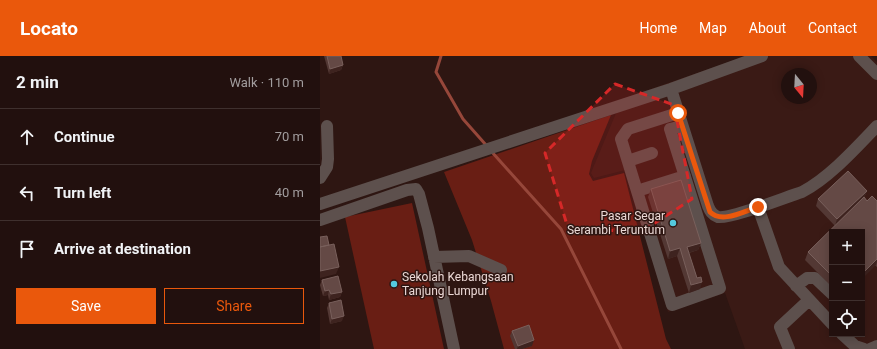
<!DOCTYPE html>
<meta charset="utf-8">
<style>
body{margin:0;font-family:Roboto,sans-serif;background:#2e1e1c;color:#f1f3f6}
.controls{position:absolute;right:12px;bottom:12px;display:grid;overflow:hidden;border-radius:0px;box-shadow:0 2px 10px #0003}
.controls button{width:36px;height:36px;display:grid;place-items:center;padding:0;border:0;border-bottom:1px solid #3f302e;background:#22100e;color:#f1f3f6;font:20px sans-serif}
.compass{position:absolute;left:461px;top:12px;width:36px;height:36px;border-radius:50%;background:#22100e;box-shadow:0 2px 10px #0003;rotate:162deg}
.stop{position:absolute;width:12px;height:12px;margin:-9px;border:3px solid #ea580c;border-radius:50%;background:#fff}
.stop.end{background:#ea580c;border-color:#fff;box-shadow:0 1px 4px #0008}
.list{margin:0;padding:0;list-style:none}
h2{display:flex;justify-content:space-between;align-items:center;height:52px;margin:0;padding:0 16px;font-size:17px}
h2 small{font-size:13px;font-weight:400;color:#a29d9e}
.list li{display:grid;grid-template-columns:26px 1fr auto;gap:12px;align-items:center;box-sizing:border-box;height:56px;padding:0 16px;border-top:1px solid #3f302e}
.list b{display:block;font-size:15px;white-space:nowrap}
.list em{font-size:13px;font-style:normal;color:#a29d9e}
.actions{display:flex;gap:8px;padding:12px 16px}
.actions a{flex:1;padding:9px 0;border:1px solid #ea580c;border-radius:0px;text-align:center;font-size:14px;color:#ea580c}
.actions .main{background:#ea580c;color:#fff}
.icon{flex:none;width:22px;height:22px;fill:none;stroke:currentColor;stroke-width:2;stroke-linecap:round;stroke-linejoin:round}
.map{position:relative;flex:none;width:557px;height:293px;overflow:hidden}
header{display:flex;align-items:center;gap:24px;box-sizing:border-box;height:56px;padding:0 20px;background:#ea580c;color:#fff}
header strong{font-size:19px}
nav{display:flex;gap:22px;margin-inline-start:auto;font-size:14px}
main{display:flex}
aside{flex:1;background:#22100e}
.map>svg:first-child{display:block}
.built{fill:#3a1a15;fill-rule:evenodd}
.green{fill:#691e14}
.lines{fill:none;stroke-linecap:round;stroke-linejoin:round}
.stream{stroke:#96473a;stroke-width:3}
.minor{stroke:#5d504d;stroke-width:12}
.wall{fill:#533834}
.shaded-wall{fill:#3e231f}
.building{fill:#644945;stroke:#79605c}
.route{stroke:#ea580c;stroke-width:5}
.marked{fill:#d62828;fill-opacity:0.2;stroke:#d62828;stroke-width:3;stroke-dasharray:8 5;stroke-linejoin:round}
.poi-dot{fill:#54cade;stroke:#2e1612;stroke-width:1.5}
.labels{text-anchor:middle;stroke-width:3;stroke-linejoin:round;paint-order:stroke}
.poi-label{font-size:12px;fill:#ebd8d5;stroke:#2e1612;text-anchor:end}
</style>
<header>
<strong>Locato</strong>
<nav><a>Home</a><a>Map</a><a>About</a><a>Contact</a></nav>
</header>
<main>
<aside>
<h2>2 min<small>Walk · 110 m</small></h2>
<ul class="list">
<li><svg class="icon" aria-label="ahead" viewBox="0 0 24 24"><path d="M12 20V5M6 11l6-6 6 6"/></svg><div><b>Continue</b></div><em>70 m</em></li>
<li><svg class="icon" aria-label="left" viewBox="0 0 24 24"><path d="M17 20v-9H6M10 6l-5 5 5 5"/></svg><div><b>Turn left</b></div><em>40 m</em></li>
<li><svg class="icon" aria-label="arrive" viewBox="0 0 24 24"><path d="M6 21V4h12l-3 4 3 4H6"/></svg><div><b>Arrive at destination</b></div></li>
</ul>
<div class="actions"><a class="main">Save</a><a>Share</a></div>
</aside>
<div class="map">
<svg width="557" height="293" viewBox="0 0 557 293">
<rect width="100%" height="100%" fill="#2e1612"/>
<path class="built" d="M426,0h125l6,6v287h-132l-20,-56 -57,19 -43,-142 -31,8 -3,-5 31,-74zM467,18h24v24h-24zM512,176h30v102h-30z"/>
<path class="green" d="M291,59l-19,46 -3,13 4,7 31,-8 42,166 5,10h-167l-13,-48 -19,-61 -28,-68z
M92,147l32,146h-70l-29,-132z"/>
<g class="lines">
<path class="stream" d="M121,0l-5,16 27,47 23,26
M171,95l70,78 60,120"/>
<path class="minor" d="M539,0l18,18
M351,33l37,117c2,5 4,9 10,11 13,2 68,-20 84,-25 27,-14 54,-44 75,-66
M358,57l-50,16 -7,10 51,166 48,-17 -50,-159 12,-3
M308,105l24,-8
M0,122l7,-11 1,-8 -1,-33
M317,135l48,-15
M0,148l351,-115 91,-33
M438,151l21,60 53,57
M0,164l87,-30 9,-1 3,5 9,34 26,121
M114,201l35,-1 32,14
M476,230l11,-8h8l17,16
M522,278l13,12 9,3
M469,293l-9,-22 29,-27
M550,293l7,-3"/>
</g>
<path class="wall" d="M4,0h17l2,9 -2,5 -12,4z
M331,133l50,54 -3,7 -9,3 11,36 -11,4 -12,-37 -9,3 -20,-62z
M547,135l-3,7 3,3h10v66l-45,-35v55l-27,-27 3,-8 27,-26 -19,-20 2,-7z
M2,224l20,12 -2,5 -11,3 -1,-5 -5,1 -3,-11z
M9,247l13,18 -12,3 -3,-16z
M192,275l20,15 -10,3h-7l-5,-13z"/>
<path class="shaded-wall" d="M23,9l-2,5 -12,4 1,-5z
M547,135l-3,7 -29,28 2,-7z
M381,187l-3,7 -14,4 3,-7z
M360,192l-3,8 -9,3 2,-8z
M557,203v3l-1,3 -14,14v-5z
M19,211l-3,7 -16,4v-7z
M382,226l-2,7 -11,4 2,-8z
M9,234l-1,5 -5,1 2,-5z
M22,236l-2,5 -11,3 2,-6z
M24,260l-2,5 -12,3 2,-5z
M214,284l-2,6 -10,3h-5l1,-3z"/>
<path class="building" d="M7,0h14l2,9 -13,4z
M528,115l19,20 -30,28 -19,-20z
M361,124l20,63 -14,4 10,31 4,-1 1,5 -11,3 -11,-37 -10,3 -19,-62z
M552,140l5,5v58l-15,15v-42h-30v44l-24,-24 56,-55 3,4z
M7,180l2,9 -9,2v-10z
M14,188l5,23 -19,4v-24z
M18,220l4,16 -11,2 -2,-4 -4,1 -3,-11z
M21,244l3,16 -12,3 -3,-16z
M209,269l5,15 -16,6 -6,-15z"/>
<g class="lines">
<path class="route" d="M358,57l32,99c12,12 34,-1 48,-5"/>
</g>
<path class="marked" d="M295,28l59,21 18,94 -51,33 -73,-4 -23,-75z"/>
<g class="poi-dot">
<circle cx="353" cy="167" r="4"/>
<circle cx="74" cy="228" r="4"/>
</g>
<g class="labels">
<g class="poi-label">
<text x="345" y="164">Pasar Segar<tspan x="345" dy="14">Serambi Teruntum</tspan></text>
<text x="82" y="225" text-anchor="start">Sekolah Kebangsaan<tspan x="82" dy="14">Tanjung Lumpur</tspan></text>
</g>
</g>
</svg>
<div class="controls">
<button>+</button>
<button>−</button>
<button><svg class="icon" aria-label="locate" viewBox="0 0 24 24"><circle cx="12" cy="12" r="6"/><path d="M12 2v4M12 18v4M2 12h4M18 12h4"/></svg></button>
</div>
<svg class="compass" viewBox="-18 -18 36 36"><path d="M0-13l5 13h-10z" fill="#e53935"/><path d="M0 13l5-13h-10z" fill="#a29d9e"/></svg>
<div class="stop" style="left:358px;top:57px"></div>
<div class="stop end" style="left:438px;top:151px"></div>
</div>
</main>
